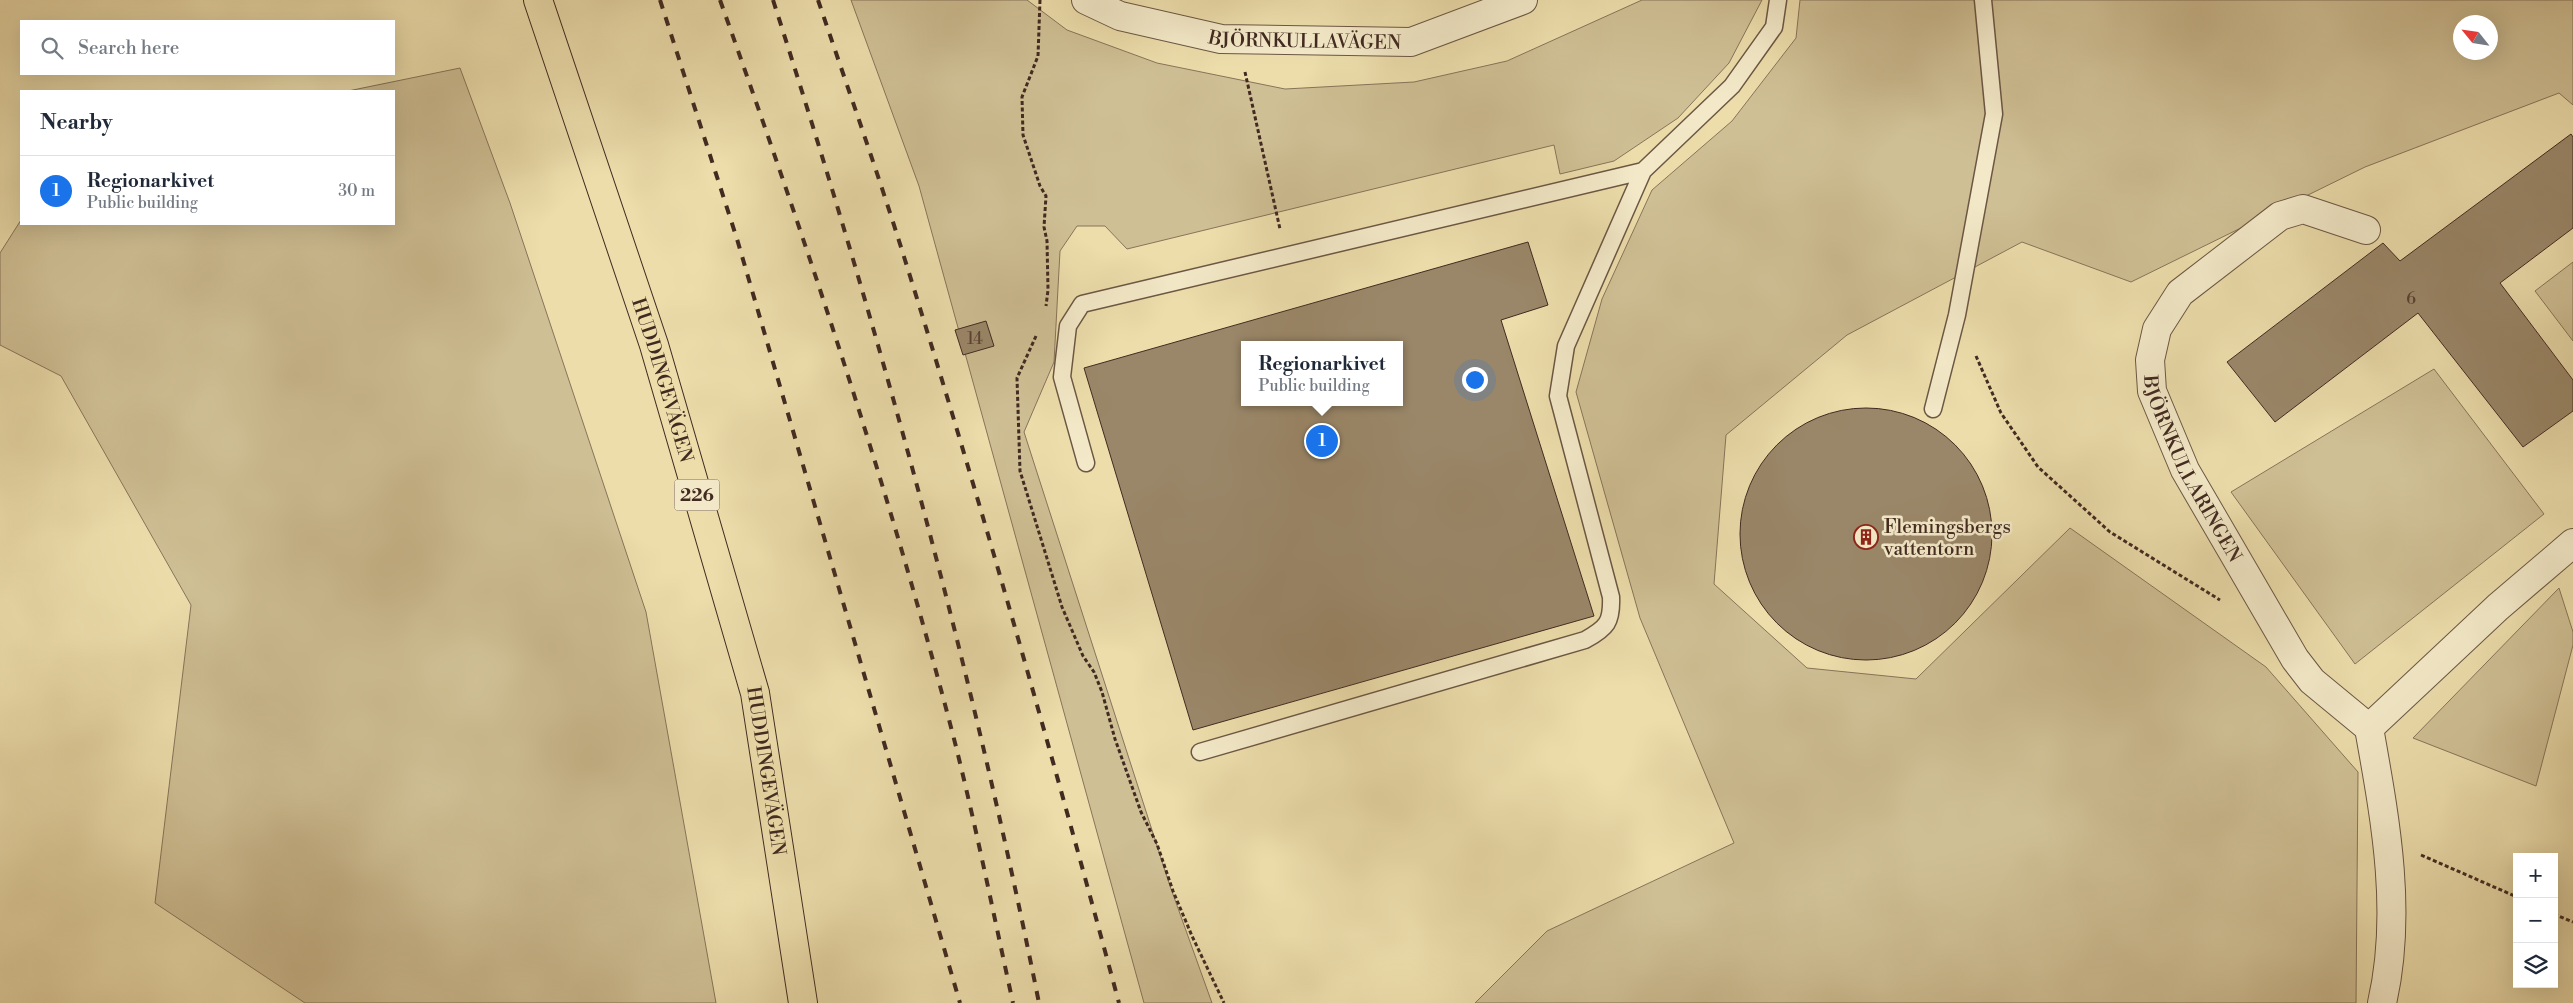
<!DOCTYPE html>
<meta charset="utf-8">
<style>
body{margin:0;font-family:"Libre Bodoni",serif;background:#f6f6f7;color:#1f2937}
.controls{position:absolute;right:15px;bottom:15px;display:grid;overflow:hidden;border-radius:0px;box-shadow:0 5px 20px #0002}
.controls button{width:45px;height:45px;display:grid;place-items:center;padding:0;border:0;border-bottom:1px solid #e0e1e3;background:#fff;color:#1f2937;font:25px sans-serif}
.compass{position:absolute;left:2453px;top:15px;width:45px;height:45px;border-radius:50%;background:#fff;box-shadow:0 5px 20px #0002;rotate:300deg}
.you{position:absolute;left:1474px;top:379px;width:18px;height:18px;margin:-12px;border:4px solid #fff;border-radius:50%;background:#1a73e8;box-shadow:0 0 0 8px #1a73e833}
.badge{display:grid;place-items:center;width:32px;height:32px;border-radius:50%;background:#1a73e8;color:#fff;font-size:16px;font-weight:700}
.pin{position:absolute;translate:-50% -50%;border:2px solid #fff;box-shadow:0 1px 5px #0006}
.popup{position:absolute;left:1241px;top:341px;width:162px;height:65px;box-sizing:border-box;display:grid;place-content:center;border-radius:0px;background:#fff;filter:drop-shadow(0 1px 4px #0005);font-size:16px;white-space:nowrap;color:#747a83}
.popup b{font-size:19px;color:#1f2937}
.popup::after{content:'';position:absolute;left:50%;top:100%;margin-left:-10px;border:10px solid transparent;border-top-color:#fff}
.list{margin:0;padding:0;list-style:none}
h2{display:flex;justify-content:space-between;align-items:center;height:65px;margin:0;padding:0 20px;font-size:21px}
h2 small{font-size:16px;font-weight:400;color:#747a83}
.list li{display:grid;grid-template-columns:32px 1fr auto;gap:15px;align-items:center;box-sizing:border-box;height:70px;padding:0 20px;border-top:1px solid #e0e1e3}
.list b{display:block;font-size:19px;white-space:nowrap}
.list p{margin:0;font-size:16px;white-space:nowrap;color:#747a83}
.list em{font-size:16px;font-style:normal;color:#747a83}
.icon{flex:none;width:28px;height:28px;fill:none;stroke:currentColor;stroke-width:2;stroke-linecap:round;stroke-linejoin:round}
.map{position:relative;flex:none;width:2573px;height:1003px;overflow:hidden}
.search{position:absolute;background:#fff;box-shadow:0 5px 20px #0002;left:20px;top:20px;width:375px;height:55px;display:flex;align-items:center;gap:12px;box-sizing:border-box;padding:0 18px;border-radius:0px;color:#747a83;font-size:19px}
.panel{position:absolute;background:#fff;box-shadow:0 5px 20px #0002;left:20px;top:90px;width:375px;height:135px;border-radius:0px}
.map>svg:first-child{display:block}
.green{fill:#cfbf94;stroke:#88745a;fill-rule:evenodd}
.building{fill:#9a8769;stroke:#422a21;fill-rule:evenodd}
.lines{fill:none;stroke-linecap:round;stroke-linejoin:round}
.service-casing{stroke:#6c5744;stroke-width:19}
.minor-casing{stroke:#6c5744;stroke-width:30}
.primary-casing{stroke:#422a21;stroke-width:30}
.path{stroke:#422a21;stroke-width:3;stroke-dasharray:4 2.5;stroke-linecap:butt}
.service{stroke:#f3e9c8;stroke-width:16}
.minor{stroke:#f3e9c8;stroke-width:28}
.primary{stroke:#ecddab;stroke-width:28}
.rail{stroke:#422a21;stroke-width:4;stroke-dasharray:9 9;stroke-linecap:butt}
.labels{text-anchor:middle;stroke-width:5;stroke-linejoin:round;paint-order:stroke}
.number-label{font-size:16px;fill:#584133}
.shield{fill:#f3e9c8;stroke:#776353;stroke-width:1}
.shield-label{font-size:18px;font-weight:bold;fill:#422a21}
.street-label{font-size:19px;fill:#422a21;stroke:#f3e9c8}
.poi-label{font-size:19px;fill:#422a21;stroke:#f3e9c8;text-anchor:start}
</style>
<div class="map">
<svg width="2573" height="1003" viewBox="0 0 2573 1003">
<rect width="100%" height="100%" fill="#ecddab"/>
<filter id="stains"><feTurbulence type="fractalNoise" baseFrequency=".004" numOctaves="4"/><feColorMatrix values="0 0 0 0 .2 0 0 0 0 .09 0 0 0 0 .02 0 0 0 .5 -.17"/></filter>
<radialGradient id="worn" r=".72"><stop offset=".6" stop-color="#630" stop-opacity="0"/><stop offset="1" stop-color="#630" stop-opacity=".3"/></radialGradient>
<path class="green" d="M851,0h176l40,30 90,33 128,26 129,-7 93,-21 135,-61h120l-33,63 -51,55 -64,43 -54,13 -6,-29 -427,104 -22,-23h-28l-17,25 -6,111 -30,70 146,454 42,117h-68l-225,-817z
M1800,0h773v105l-14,-12 -194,74 -234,115 -109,-40 -175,93 -121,100 -12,149 93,84 109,11 154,-151 196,139 92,105 -2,231h-881l72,-72 187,-88 -94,-225 -64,-226 26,-93 50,-109 80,-69 64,-83zM2460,22h30v30h-30z
M460,68l50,135 136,409 70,391h-411l-150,-100 36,-298 -130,-229 -61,-31v-92l21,-33v4h373v-133h-46z
M2573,262v79l-38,-50z
M2434,369l110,145 -189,150 -124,-172z
M2559,588l14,44v13l-37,141 -123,-48z"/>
<path class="building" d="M2571,134l2,3v91l-73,55 73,97v31l-50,36 -105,-134 -143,109 -48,-60 156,-119 17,18z
M1528,242l20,63 -47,15 93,296 -401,114 -109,-362zM1244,345h156v57h-156z
M986,321l8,25 -31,9 -8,-25z
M1740 534a126 126 0 1 1 252 0a126 126 0 1 1-252 0Z"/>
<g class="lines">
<defs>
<path id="service" d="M1933,409l24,-94 37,-201 -11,-114
M1086,463l-24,-86 6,-51 14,-22 561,-133 89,-85 42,-59 4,-27
M1200,752l385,-112c22,-12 27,-18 26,-43l-53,-201 8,-50 77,-175"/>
<g id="minor">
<path id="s1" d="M1086,0l34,16 101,23 190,3 112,-42"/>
<path id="s2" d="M2366,230l-63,-21 -23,7 -100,77 -23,36 -7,31 2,31 33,79 110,189 17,22 57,47"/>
<path d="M2382,1003c21,-91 3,-185 -13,-275l129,-121 75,-64"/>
</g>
<g id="primary">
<path id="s3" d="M538,0l116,345 101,348 48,310"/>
</g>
</defs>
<use href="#service" class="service-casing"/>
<use href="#minor" class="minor-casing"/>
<use href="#primary" class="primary-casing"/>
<path class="path" d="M1040,0l-2,56 -16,41 1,38 17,51 6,10 -2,31 3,14 1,49 -2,16
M1245,72l35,157
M1036,336l-19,42 3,93 42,136 21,49 11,16 8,20 13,47 26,73 16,32 16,47 19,45 32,67
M1976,356l25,57 37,54 72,65 110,68
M2421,855l96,42
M2554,914l19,8"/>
<use href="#service" class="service"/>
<use href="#minor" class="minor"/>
<use href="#primary" class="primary"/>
<path class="rail" d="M660,0l77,239 223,764
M720,0c86,241 167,483 232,731 23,90 41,181 61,272
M773,0c106,330 198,663 266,1003
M818,0c29,86 60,173 87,260 77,246 147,494 214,743"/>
</g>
<defs>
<symbol id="building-ring" viewBox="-11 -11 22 22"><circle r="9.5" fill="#f3e9c8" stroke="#8f2418" stroke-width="1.5"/><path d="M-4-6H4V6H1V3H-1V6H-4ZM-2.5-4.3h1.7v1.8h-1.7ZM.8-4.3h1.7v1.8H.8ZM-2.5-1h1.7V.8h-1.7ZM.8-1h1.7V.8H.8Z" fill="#8f2418"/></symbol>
</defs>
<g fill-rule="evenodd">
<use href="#building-ring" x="1852" y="523" width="28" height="28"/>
</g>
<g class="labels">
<g class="number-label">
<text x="2411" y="304">6</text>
<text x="975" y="344">14</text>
</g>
<rect class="shield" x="674.5" y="479.5" width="45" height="31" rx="4"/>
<g class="shield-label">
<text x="697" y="501">226</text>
</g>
<g class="street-label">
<text dy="7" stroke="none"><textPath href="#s1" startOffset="225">BJÖRNKULLAVÄGEN</textPath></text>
<text dy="7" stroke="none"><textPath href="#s3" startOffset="400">HUDDINGEVÄGEN</textPath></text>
<text dy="7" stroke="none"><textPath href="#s2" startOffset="409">BJÖRNKULLARINGEN</textPath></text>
<text dy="7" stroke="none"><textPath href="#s3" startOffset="805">HUDDINGEVÄGEN</textPath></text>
</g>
<g class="poi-label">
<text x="1884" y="533">Flemingsbergs<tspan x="1884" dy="22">vattentorn</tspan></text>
</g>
</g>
<rect width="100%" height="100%" filter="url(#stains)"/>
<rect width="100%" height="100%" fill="url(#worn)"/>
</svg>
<div class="controls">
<button>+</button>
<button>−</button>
<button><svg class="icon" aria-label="layers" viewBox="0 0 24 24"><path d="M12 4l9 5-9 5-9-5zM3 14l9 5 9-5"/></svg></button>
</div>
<svg class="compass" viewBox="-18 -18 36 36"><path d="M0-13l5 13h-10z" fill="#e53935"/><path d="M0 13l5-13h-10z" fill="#747a83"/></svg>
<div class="you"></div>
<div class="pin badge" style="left:1322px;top:441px">1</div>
<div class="popup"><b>Regionarkivet</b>Public building</div>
<div class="search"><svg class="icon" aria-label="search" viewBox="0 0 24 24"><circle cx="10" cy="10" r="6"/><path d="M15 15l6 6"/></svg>Search here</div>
<section class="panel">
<h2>Nearby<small></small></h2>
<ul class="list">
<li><span class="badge">1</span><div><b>Regionarkivet</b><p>Public building</p></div><em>30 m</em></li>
</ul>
</section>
</div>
